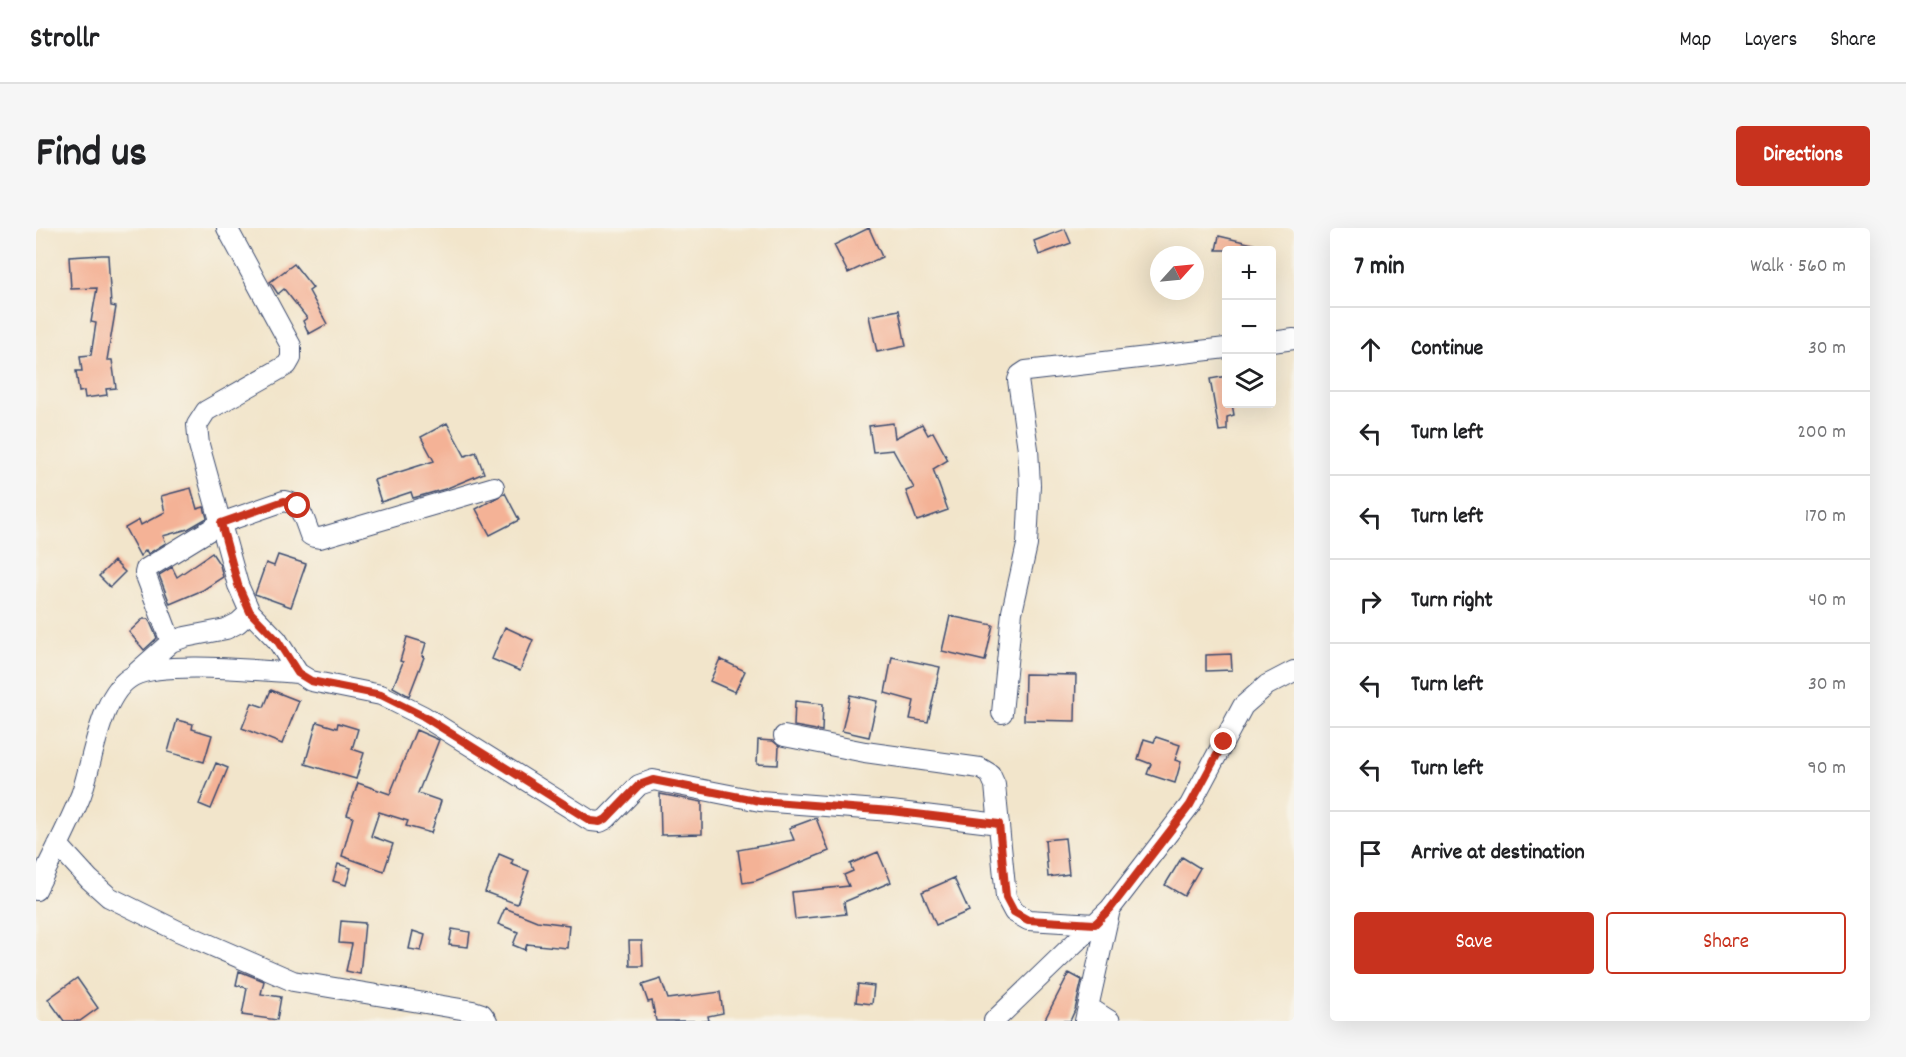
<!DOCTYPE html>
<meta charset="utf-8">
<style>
body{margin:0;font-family:Dekko,sans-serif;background:#f6f6f6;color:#202124}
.controls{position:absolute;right:18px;top:18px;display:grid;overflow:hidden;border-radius:6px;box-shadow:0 6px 24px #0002}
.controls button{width:54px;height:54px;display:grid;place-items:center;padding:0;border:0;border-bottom:2px solid #e0e0e0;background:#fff;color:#202124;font:30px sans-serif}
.compass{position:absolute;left:1114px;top:18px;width:54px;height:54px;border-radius:50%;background:#fff;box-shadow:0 6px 24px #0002;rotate:63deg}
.stop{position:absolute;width:18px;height:18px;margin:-14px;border:4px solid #c8321e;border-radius:50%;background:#fff}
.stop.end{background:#c8321e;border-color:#fff;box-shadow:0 2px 6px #0008}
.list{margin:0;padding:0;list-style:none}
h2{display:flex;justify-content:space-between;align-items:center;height:78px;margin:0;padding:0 24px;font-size:26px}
h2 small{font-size:20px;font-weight:400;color:#757577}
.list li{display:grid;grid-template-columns:39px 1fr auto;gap:18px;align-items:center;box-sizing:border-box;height:84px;padding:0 24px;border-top:2px solid #e0e0e0}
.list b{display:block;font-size:22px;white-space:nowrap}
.list em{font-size:20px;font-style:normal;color:#757577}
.actions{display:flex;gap:12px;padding:18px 24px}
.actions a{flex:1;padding:14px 0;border:2px solid #c8321e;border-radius:6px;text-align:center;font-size:21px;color:#c8321e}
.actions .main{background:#c8321e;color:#fff}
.icon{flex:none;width:33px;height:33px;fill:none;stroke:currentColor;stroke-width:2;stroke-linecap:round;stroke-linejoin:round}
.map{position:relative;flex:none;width:1258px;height:793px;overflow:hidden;border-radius:6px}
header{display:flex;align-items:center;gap:36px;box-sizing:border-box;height:84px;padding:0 30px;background:#fff;border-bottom:2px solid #e0e0e0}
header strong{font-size:28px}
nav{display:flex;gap:33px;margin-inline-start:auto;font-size:21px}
.intro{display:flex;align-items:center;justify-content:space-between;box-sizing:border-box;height:144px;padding:0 36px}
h1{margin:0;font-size:42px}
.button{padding:15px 27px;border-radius:6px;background:#c8321e;color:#fff;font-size:21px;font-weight:700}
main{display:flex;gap:36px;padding:0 36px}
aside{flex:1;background:#fff;border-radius:6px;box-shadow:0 6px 24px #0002}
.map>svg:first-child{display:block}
.building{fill:#f4b296}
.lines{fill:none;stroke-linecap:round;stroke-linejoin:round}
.street-casing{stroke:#3b4a6e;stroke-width:22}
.street{stroke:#fff;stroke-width:20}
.route{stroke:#c8321e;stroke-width:8}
</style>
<header>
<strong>Strollr</strong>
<nav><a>Map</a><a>Layers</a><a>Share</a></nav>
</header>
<div class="intro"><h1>Find us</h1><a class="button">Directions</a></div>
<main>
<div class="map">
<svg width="1258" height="793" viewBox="0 0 1258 793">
<rect width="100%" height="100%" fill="#f7f3e8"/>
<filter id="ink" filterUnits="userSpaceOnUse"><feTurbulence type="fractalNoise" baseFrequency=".0167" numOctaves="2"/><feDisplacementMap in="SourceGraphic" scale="12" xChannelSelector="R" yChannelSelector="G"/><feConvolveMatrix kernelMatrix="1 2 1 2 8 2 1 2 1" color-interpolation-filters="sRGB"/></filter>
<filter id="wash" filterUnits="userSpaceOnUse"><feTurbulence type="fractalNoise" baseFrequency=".008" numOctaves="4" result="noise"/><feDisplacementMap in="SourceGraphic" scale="24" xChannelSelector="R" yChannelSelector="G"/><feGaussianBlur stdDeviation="1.35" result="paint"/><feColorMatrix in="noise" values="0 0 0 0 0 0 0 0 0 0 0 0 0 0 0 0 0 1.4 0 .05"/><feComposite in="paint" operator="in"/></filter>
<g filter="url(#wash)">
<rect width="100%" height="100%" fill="#f2e5cb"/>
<g id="blocks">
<path class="building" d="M833,0l13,29 -34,16 -14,-28z
M1029,1l6,14 -32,12 -5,-14z
M1183,8l38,9v5h-41z
M66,27h6l3,51 5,1 -9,53h5l4,28 -10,1 1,6 -22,3 -1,-7 -5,1 -3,-21h6l-2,-15 11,-1 5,-32 -5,-1 6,-34 -26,1 -2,-32z
M258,36l19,24 -4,3 18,33 -18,10 -6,-13 4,-3 -23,-29 -6,5 -8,-12z
M863,82l7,36 -29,6 -8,-36z
M1191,148v28h5l2,11 -7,2v13l-8,1 -9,-52z
M411,195l18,33 11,-4 8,21 -39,16 -32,9 -2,-6 -30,10 -7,-22 60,-19 -13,-24z
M857,195l2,15 27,-14 6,11 5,-3 15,28 -15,9 15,41 -31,11 -11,-30 8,-3 -21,-38 -20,2 -4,-26z
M155,260l6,21 7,-2 3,11 -19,11 -25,7 3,7 -18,11 -2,-4 -6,6 -15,-28 14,-8 2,5 24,-13 -4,-16z
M469,265l14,27 -29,15 -14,-26z
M176,325l8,12 3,12 -20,13 -33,14 -11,-29 13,-8 5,10z
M242,327l28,9 -15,43 -36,-13 11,-31 8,3z
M78,333l11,11 -15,15 -11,-11z
M914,388l43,9 -8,36 -43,-10z
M107,391h5l2,3 7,16 -13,12 -15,-18z
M469,399l28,13 -13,31 -28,-12z
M371,409l19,6 -4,13 2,1 -15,39 -16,-9 10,-25 -3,-1z
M1195,426l1,16 -26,1v-16z
M856,429l48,10 -12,55 -18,-3 4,-18 -29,-8z
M684,431l25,12 -10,21 -25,-11z
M989,446l51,1 -1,46 -51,-1z
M235,462l28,11 -17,43 -40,-16 10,-25 12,4z
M814,467l27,6 -8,36 -27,-6z
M759,473l28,3 -1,27 -28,-5z
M141,492l16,4 -1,5 20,6 -8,27 -36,-10z
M281,494l20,6 1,-5 20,6 -6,20 12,4 -8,26 -51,-15z
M380,502l23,10 -21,53 23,8 -10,32 -25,-7 2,-5 -29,-9 -8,24 22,8 -9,27 -42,-15 11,-39 -6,-2 11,-32 32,11z
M1120,509l24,8 -5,15 6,2 -6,21 -28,-9 4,-10 -13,-5 6,-20 10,3z
M722,512l15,1 6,5 -1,19 -21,-1z
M180,535l12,5 -17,41 -12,-5z
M624,566l42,8v32l-41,1z
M780,590l13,33 -74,30 -12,2 -5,-33 56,-10 -5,-12z
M1029,610l4,36 -21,3 -3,-37z
M842,624l13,30 -47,20 2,12 -51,5 -3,-27 57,-6 -5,-11 9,-4 -3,-7z
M463,626l14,6 -2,4 18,7 -12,33 -32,-12z
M1146,629l18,11 -16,28 -19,-11z
M302,636l13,4 -5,17 -13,-4z
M918,650l15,33 -33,14 -14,-33z
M469,680l32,13 32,4 -2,23 -40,-4 -2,6 -12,-5 5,-13 -20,-8z
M305,693l24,2 -5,51 -14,-3 6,-27 -13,-1z
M416,701l18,3 -2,15 -19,-2z
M377,703l12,4 -4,16 -12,-2z
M593,713h13l1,25h-13z
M203,743l25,10 -3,13 20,3 -4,23 -35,-5 5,-27 -11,-3z
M1033,745l13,7 -7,30 -5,11h-26z
M41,750l21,30 -18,13h-16l-16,-22z
M625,751l7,20 52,-7 3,21 -15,3 1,5h-53l-4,-20 -4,1 -6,-17z
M822,756l16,2 -2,18 -16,-2z"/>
</g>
</g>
<g filter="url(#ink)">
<use href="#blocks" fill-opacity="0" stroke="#3b4a6e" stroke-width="1.5"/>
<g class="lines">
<defs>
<path id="street" d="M191,0l64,118v12l-4,7 -81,46 -9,14 2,20 39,140 12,27 27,28 21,33 13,8 70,14 42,21 168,105 9,1 6,-3 33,-34 14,-5 107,21 131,10 108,13
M1236,114l22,-3
M135,414l-26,-69 1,-4 75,-46 63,-22c18,2 20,19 26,34l4,2 6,1 174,-51
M100,445l35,-31 14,-5 41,-8 12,-6 12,-11
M966,485l10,-101 15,-67 3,-60 -2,-36 -10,-69 2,-5 6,-4 200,-23
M748,508l81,16 115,16 10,6 5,11 11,112 8,15 14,8 67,4
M22,617l31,34 20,18 69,34 115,50 180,30 9,3 5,7
M0,662c15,-31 32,-63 45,-95 12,-33 19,-102 52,-119 30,-16 128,-5 165,-3
M1052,779l22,14
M958,793l116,-112 80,-104 53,-99 24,-21 27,-14
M1049,793l25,-112"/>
</defs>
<use href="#street" class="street-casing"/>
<use href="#street" class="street"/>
</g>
</g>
<g class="lines" filter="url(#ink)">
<path class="route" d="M262,278l-6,-4 -8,-1 -63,22 17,62 12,27 27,28 21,33 13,8 70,14 42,21 168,105 9,1 6,-3 33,-34 14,-5 107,21 131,10 108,13 7,73 8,15 14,8 67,4 15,-15 80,-104 34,-63"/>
</g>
</svg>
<div class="controls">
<button>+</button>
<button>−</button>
<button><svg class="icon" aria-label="layers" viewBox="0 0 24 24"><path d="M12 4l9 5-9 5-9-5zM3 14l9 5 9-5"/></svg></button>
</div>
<svg class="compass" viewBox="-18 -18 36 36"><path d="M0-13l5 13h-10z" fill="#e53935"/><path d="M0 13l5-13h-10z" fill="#757577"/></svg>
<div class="stop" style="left:262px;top:278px"></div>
<div class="stop end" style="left:1188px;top:514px"></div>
</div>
<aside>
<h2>7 min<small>Walk · 560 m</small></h2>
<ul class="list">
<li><svg class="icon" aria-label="ahead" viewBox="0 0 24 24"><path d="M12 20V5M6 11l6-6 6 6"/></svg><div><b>Continue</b></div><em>30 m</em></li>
<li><svg class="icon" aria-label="left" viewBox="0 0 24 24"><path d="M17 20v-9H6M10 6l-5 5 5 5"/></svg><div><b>Turn left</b></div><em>200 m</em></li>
<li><svg class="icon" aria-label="left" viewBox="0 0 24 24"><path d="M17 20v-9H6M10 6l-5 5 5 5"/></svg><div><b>Turn left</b></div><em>170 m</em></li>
<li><svg class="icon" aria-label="right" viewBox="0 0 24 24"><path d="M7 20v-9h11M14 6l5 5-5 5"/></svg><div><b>Turn right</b></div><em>40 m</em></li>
<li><svg class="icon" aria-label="left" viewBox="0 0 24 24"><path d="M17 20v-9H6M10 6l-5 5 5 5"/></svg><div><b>Turn left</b></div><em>30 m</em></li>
<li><svg class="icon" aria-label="left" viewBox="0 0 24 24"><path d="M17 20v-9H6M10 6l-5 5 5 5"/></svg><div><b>Turn left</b></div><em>90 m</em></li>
<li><svg class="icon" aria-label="arrive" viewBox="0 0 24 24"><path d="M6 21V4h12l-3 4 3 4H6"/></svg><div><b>Arrive at destination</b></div></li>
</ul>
<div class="actions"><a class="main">Save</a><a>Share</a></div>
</aside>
</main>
